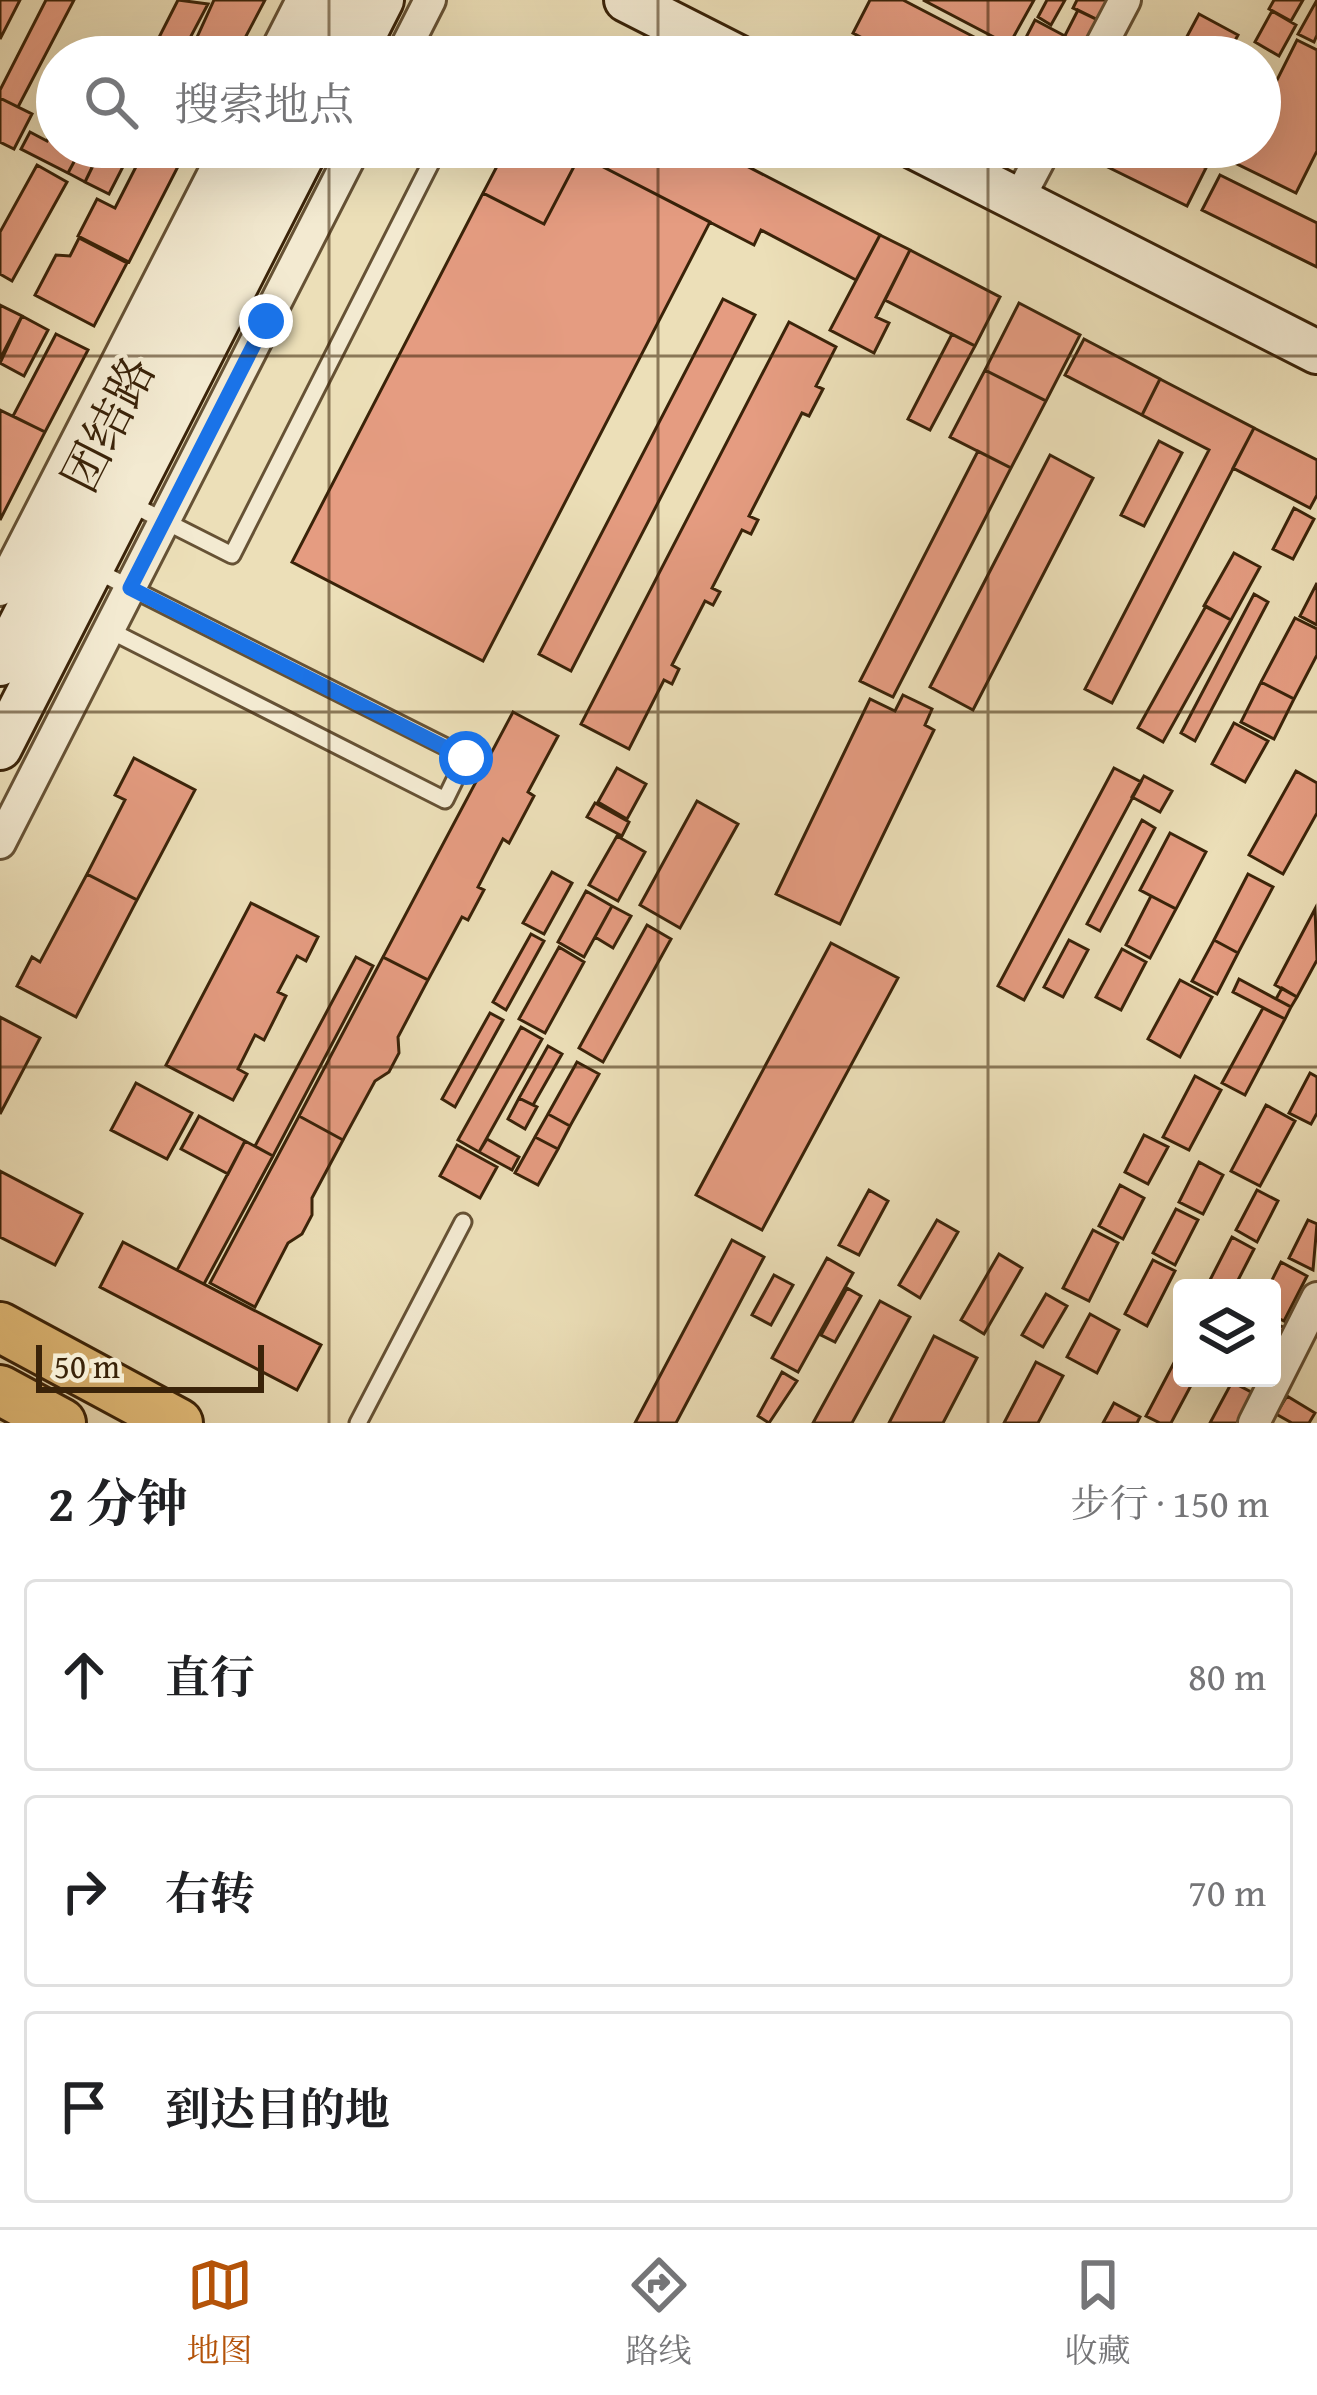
<!DOCTYPE html>
<html lang="zh">
<meta charset="utf-8">
<style>
body{margin:0;font-family:"Gentium Book Plus","Noto Serif SC",serif;background:#f6f6f6;color:#202124}
.controls{position:absolute;right:36px;bottom:36px;display:grid;overflow:hidden;border-radius:12px;box-shadow:0 12px 48px #0002}
.controls button{width:108px;height:108px;display:grid;place-items:center;padding:0;border:0;border-bottom:3px solid #e0e0e0;background:#fff;color:#202124;font:60px sans-serif}
.scale{position:absolute;left:36px;bottom:30px;width:228px;box-sizing:border-box;padding-left:12px;border:6px solid #3a2309;border-top:0;font-size:33px;line-height:42px;white-space:nowrap;color:#3a2309;-webkit-text-stroke:9px #f3ead1;paint-order:stroke}
.stop{position:absolute;width:36px;height:36px;margin:-27px;border:9px solid #1a73e8;border-radius:50%;background:#fff}
.stop.end{background:#1a73e8;border-color:#fff;box-shadow:0 3px 12px #0008}
.list{margin:0;padding:0;list-style:none}
h2{display:flex;justify-content:space-between;align-items:center;height:156px;margin:0;padding:0 48px;font-size:51px}
h2 small{font-size:39px;font-weight:400;color:#757577}
.list li{display:grid;grid-template-columns:78px 1fr auto;gap:36px;align-items:center;box-sizing:border-box;height:192px;margin:0 24px 24px;padding:0 24px;border:3px solid #e0e0e0;border-radius:12px}
.list b{display:block;font-size:45px;white-space:nowrap}
.list em{font-size:39px;font-style:normal;color:#757577}
.icon{flex:none;width:66px;height:66px;fill:none;stroke:currentColor;stroke-width:2;stroke-linecap:round;stroke-linejoin:round}
.map{position:relative;flex:none;width:1317px;height:1423px;overflow:hidden}
.search{position:absolute;background:#fff;box-shadow:0 12px 48px #0002;left:36px;right:36px;top:36px;height:132px;display:flex;align-items:center;gap:30px;box-sizing:border-box;padding:0 42px;border-radius:66px;color:#757577;font-size:45px}
.sheet{height:804px;background:#fff}
nav{display:flex;justify-content:space-around;align-items:center;box-sizing:border-box;height:168px;border-top:3px solid #e0e0e0;background:#fff;font-size:33px;color:#757577}
nav a{display:grid;justify-items:center;gap:6px}
nav .on{color:#b45309}
.map>svg:first-child{display:block}
.building{fill:#e59c81;stroke:#3a2309;stroke-width:3}
.lines{fill:none;stroke-linecap:round;stroke-linejoin:round}
.lane-casing{stroke:#665235;stroke-width:21}
.street-casing{stroke:#665235;stroke-width:36}
.secondary-casing{stroke:#3a2309;stroke-width:48}
.primary-casing{stroke:#3a2309;stroke-width:54}
.lane{stroke:#f3ead1;stroke-width:15}
.street{stroke:#f3ead1;stroke-width:30}
.secondary{stroke:#f3ead1;stroke-width:42}
.primary{stroke:#e6c07c;stroke-width:48}
.route{stroke:#1a73e8;stroke-width:15}
.grid{fill:none;stroke:#3a2309;stroke-width:3;stroke-opacity:0.55}
.labels{text-anchor:middle;stroke-width:9;stroke-linejoin:round;paint-order:stroke}
.street-label{font-size:48px;fill:#3a2309;stroke:#f3ead1}
</style>
<div class="map">
<svg width="1317" height="1423" viewBox="0 0 1317 1423">
<rect width="100%" height="100%" fill="#ecdfb8"/>
<filter id="stains"><feTurbulence type="fractalNoise" baseFrequency=".00167" numOctaves="4"/><feColorMatrix values="0 0 0 0 .2 0 0 0 0 .09 0 0 0 0 .02 0 0 0 .5 -.17"/></filter>
<radialGradient id="worn" r=".72"><stop offset=".6" stop-color="#630" stop-opacity="0"/><stop offset="1" stop-color="#630" stop-opacity=".3"/></radialGradient>
<path class="building" d="M0,0h20l-20,39z
M46,0h28l-56,107 -18,-9v-8z
M178,0l30,4 -28,53h-31z
M214,0h51l-30,57h-47z
M870,0h33l75,39 -10,18h-70l-45,-24z
M923,0h111l-25,45z
M1047,0h18l-14,25 -13,-8z
M1077,0h36l-11,22 -29,-14z
M1274,0h29l-12,21 -22,-12z
M1317,0v35l-3,7 -16,-8z
M1078,10l24,12 -18,35h-30z
M1272,11l24,14 -17,31 -24,-14z
M1199,14l39,21 -12,22h-50z
M1035,20l30,16 -11,21 -33,-10z
M978,39l34,18h-44z
M1297,40l20,10v101l-21,42 -61,-30 8,-16h17v-33z
M0,98l32,16 -18,35 -14,-7z
M30,132l17,9 4,-8 6,3v11l24,2 -13,24 -47,-24z
M102,147h31l-24,47 -24,-12z
M146,147h42l-59,115 -51,-26 19,-37 18,9z
M507,147h203l170,88 -24,45 -95,-50 -7,15 -174,-90 -36,69 -61,-31z
M1163,147l43,21 -19,38 -118,-58z
M81,149l16,8 -12,25 -17,-9z
M580,155l130,67 -227,439 -191,-99 191,-369 61,31z
M37,165l30,17 -55,99 -12,-7v-42z
M1220,175l97,48v44l-115,-57z
M880,235l30,15 -34,67 13,6 -15,30 -44,-23z
M79,238l48,25 -33,63 -59,-31 21,-40 14,1z
M910,250l90,47 -25,49 -90,-46z
M723,299l32,16 -184,356 -32,-17z
M1019,303l61,32 -34,66 -61,-31z
M0,305l22,11 -22,43z
M22,316l26,14 -24,46 -24,-13z
M789,322l47,25 -20,39 7,3 -14,27 -7,-3 -53,103 9,4 -7,14 -9,-4 -30,58 8,4 -7,13 -8,-4 -33,64 7,4 -7,15 -8,-4 -35,69 -48,-25z
M56,334l32,16 -43,82 -32,-16z
M952,334l23,12 -45,84 -22,-11z
M1084,339l76,40 -18,36 -77,-40z
M985,370l61,31 -35,67 -61,-31z
M1160,379l94,49 -142,275 -27,-14 124,-239 -67,-35z
M0,410l45,22 -45,88z
M1254,428l63,32v35l-7,13 -77,-40z
M1159,441l23,12 -38,73 -23,-11z
M978,451l33,17 -118,229 -33,-16z
M1050,455l43,23 -120,232 -43,-23z
M1294,508l20,11 -21,40 -20,-10z
M1234,553l26,14 -29,53 -27,-14z
M1317,583v42l-17,-9z
M1254,594l14,8 -73,139 -14,-8z
M1206,606l25,14 -68,122 -25,-14z
M1295,618l22,11v26l-23,44 -33,-17z
M1261,682l33,17 -20,40 -33,-17z
M903,695l29,14 -7,16 9,5 -94,194 -64,-30 94,-195 25,12z
M513,712l45,24 -30,56 6,4 -25,47 -6,-4 -25,48 6,3 -16,30 -6,-3 -34,63 -45,-23z
M1234,723l34,18 -23,41 -33,-18z
M134,758l61,32 -58,110 -50,-26 38,-74 -10,-5z
M617,768l29,16 -19,35 -29,-17z
M1114,768l27,14 -117,218 -26,-14z
M1296,771l21,12v30l-34,61 -34,-19z
M1144,776l28,15 -12,21 -28,-15z
M697,801l41,23 -58,104 -40,-23z
M595,803l34,19 -7,14 -35,-19z
M1142,820l13,8 -55,103 -13,-7z
M1170,833l36,19 -30,57 -36,-19z
M617,836l28,16 -27,49 -29,-16z
M552,872l20,11 -28,51 -21,-11z
M87,874l50,26 -61,117 -59,-31 15,-29 8,5z
M1248,874l25,13 -35,66 -24,-13z
M586,891l26,15 -28,51 -26,-15z
M1151,896l25,13 -26,49 -24,-13z
M251,903l67,34 -12,24 -9,-5 -19,36 8,4 -22,44 -9,-5 -17,34 9,5 -14,26 -67,-35z
M612,906l19,10 -18,32 -18,-11z
M1315,909l2,51 -20,37 -22,-12z
M647,925l24,14 -68,123 -24,-14z
M531,934l13,7 -38,69 -13,-8z
M1069,940l19,10 -25,47 -19,-10z
M1214,940l24,13 -21,41 -25,-13z
M831,943l67,35 -136,252 -66,-35z
M559,947l25,15 -39,71 -26,-14z
M1122,949l24,13 -25,48 -25,-13z
M356,957l17,9 -100,190 -18,-10z
M383,957l45,23 -30,57 1,16 -10,19 -14,9 -32,59 -44,-24z
M1239,979l52,28 -6,12 -52,-27z
M1180,980l32,17 -32,60 -32,-18z
M1282,988l15,9 -6,10 -15,-8z
M1263,1008l22,11 -40,76 -23,-12z
M490,1013l13,7 -48,87 -13,-8z
M0,1017l40,21 -40,76z
M521,1027l21,12 -63,113 -21,-12z
M548,1046l14,8 -29,51 -14,-7z
M577,1062l22,12 -29,52 -22,-12z
M1310,1073l7,4v36l-6,11 -22,-11z
M1195,1076l26,14 -32,60 -26,-13z
M136,1083l56,30 -25,46 -56,-29z
M519,1098l18,9 -12,22 -17,-10z
M1266,1105l29,16 -35,65 -29,-15z
M548,1114l22,12 -12,23 -23,-12z
M199,1116l46,25 -17,33 -47,-25z
M299,1116l44,24 -31,58v17l-10,19 -14,9 -33,64 -45,-24z
M1144,1135l24,12 -20,37 -23,-12z
M535,1137l23,12 -20,36 -23,-12z
M487,1139l32,18 -7,13 -33,-18z
M245,1141l28,15 -69,128 -27,-14z
M457,1145l40,22 -17,31 -40,-22z
M1199,1162l24,13 -20,39 -24,-12z
M0,1171l82,43 -27,51 -55,-28z
M1120,1185l24,13 -21,41 -24,-13z
M869,1190l19,11 -29,54 -20,-10z
M1257,1190l21,11 -21,41 -21,-12z
M1176,1209l22,11 -23,45 -22,-12z
M937,1220l21,12 -38,66 -21,-13z
M1308,1220l9,4 -4,46 -24,-12z
M1093,1230l25,13 -29,58 -26,-13z
M1232,1237l22,12 -20,39h-14l-11,-6z
M732,1240l32,17 -88,166h-41z
M123,1242l198,103 -24,45 -197,-103z
M999,1254l23,14 -38,66 -23,-14z
M827,1258l26,15 -55,99 -26,-14z
M1153,1260l22,11 -28,55 -22,-12z
M1281,1262l26,14 -23,45 -12,-6v-27h-4z
M774,1275l19,10 -22,40 -19,-10z
M847,1288l14,8 -26,46 -14,-7z
M1046,1294l21,12 -24,41 -21,-12z
M880,1301l30,16 -58,106h-39z
M1090,1314l29,16 -22,43 -30,-16z
M1272,1322l13,6 -13,26z
M934,1336l43,22 -34,65h-54z
M1177,1357l5,21h13l-24,45h-11l-14,-7z
M1036,1362l27,14 -25,47h-34z
M782,1372l15,9 -28,42 -11,-7z
M1232,1382l21,11 -16,30h-27z
M1287,1396l28,17 -6,10h-17l-16,-9z
M1114,1403l26,14 -3,6h-34z"/>
<g class="lines">
<defs>
<path id="lane" d="M484,57l3,-4
M129,503l103,52 207,-408
M97,571l369,186 -21,43 -336,-170
M358,1423l105,-201"/>
<path id="street" d="M273,57l29,-57
M401,57l29,-57
M1095,57l30,-57
M1018,200l28,-53
M0,590l227,-443
M0,843l355,-696
M1254,1423l63,-125"/>
<path id="secondary" d="M626,0l112,57
M310,57l29,-57
M353,57l29,-57
M914,147l403,205
M0,664l264,-517
M0,748l307,-601"/>
<path id="primary" d="M0,1327l178,96
M0,1390l61,33"/>
</defs>
<use href="#lane" class="lane-casing"/>
<use href="#street" class="street-casing"/>
<use href="#secondary" class="secondary-casing"/>
<use href="#primary" class="primary-casing"/>
<use href="#lane" class="lane"/>
<use href="#street" class="street"/>
<use href="#secondary" class="secondary"/>
<use href="#primary" class="primary"/>
</g>
<g class="lines">
<path class="route" d="M266,321l-136,267 336,170"/>
</g>
<path class="grid" d="M329,0v57M658,0v57M988,0v57M329,147v1276M658,147v1276M988,147v1276M0,356h1317M0,712h1317M0,1067h1317"/>
<g class="labels">
<g class="street-label">
<text transform="translate(108 424) rotate(-63)" y="17">团结路</text>
</g>
</g>
<rect width="100%" height="100%" filter="url(#stains)"/>
<rect width="100%" height="100%" fill="url(#worn)"/>
</svg>
<div class="controls">
<button><svg class="icon" aria-label="layers" viewBox="0 0 24 24"><path d="M12 4l9 5-9 5-9-5zM3 14l9 5 9-5"/></svg></button>
</div>
<div class="scale">50 m</div>
<div class="stop" style="left:466px;top:758px"></div>
<div class="stop end" style="left:266px;top:321px"></div>
<div class="search"><svg class="icon" aria-label="search" viewBox="0 0 24 24"><circle cx="10" cy="10" r="6"/><path d="M15 15l6 6"/></svg>搜索地点</div>
</div>
<section class="sheet">
<h2>2 分钟<small>步行 · 150 m</small></h2>
<ul class="list">
<li><svg class="icon" aria-label="ahead" viewBox="0 0 24 24"><path d="M12 20V5M6 11l6-6 6 6"/></svg><div><b>直行</b></div><em>80 m</em></li>
<li><svg class="icon" aria-label="right" viewBox="0 0 24 24"><path d="M7 20v-9h11M14 6l5 5-5 5"/></svg><div><b>右转</b></div><em>70 m</em></li>
<li><svg class="icon" aria-label="arrive" viewBox="0 0 24 24"><path d="M6 21V4h12l-3 4 3 4H6"/></svg><div><b>到达目的地</b></div></li>
</ul>
</section>
<nav>
<a class="on"><svg class="icon" aria-label="map" viewBox="0 0 24 24"><path d="M3 6l6-2 6 2 6-2v14l-6 2-6-2-6 2zM9 4v14M15 6v14"/></svg>地图</a>
<a><svg class="icon" aria-label="directions" viewBox="0 0 24 24"><path d="M12 3l9 9-9 9-9-9zM9 14v-3h6M13 9l2 2-2 2"/></svg>路线</a>
<a><svg class="icon" aria-label="saved" viewBox="0 0 24 24"><path d="M7 4h10v16l-5-4-5 4z"/></svg>收藏</a>
</nav>
